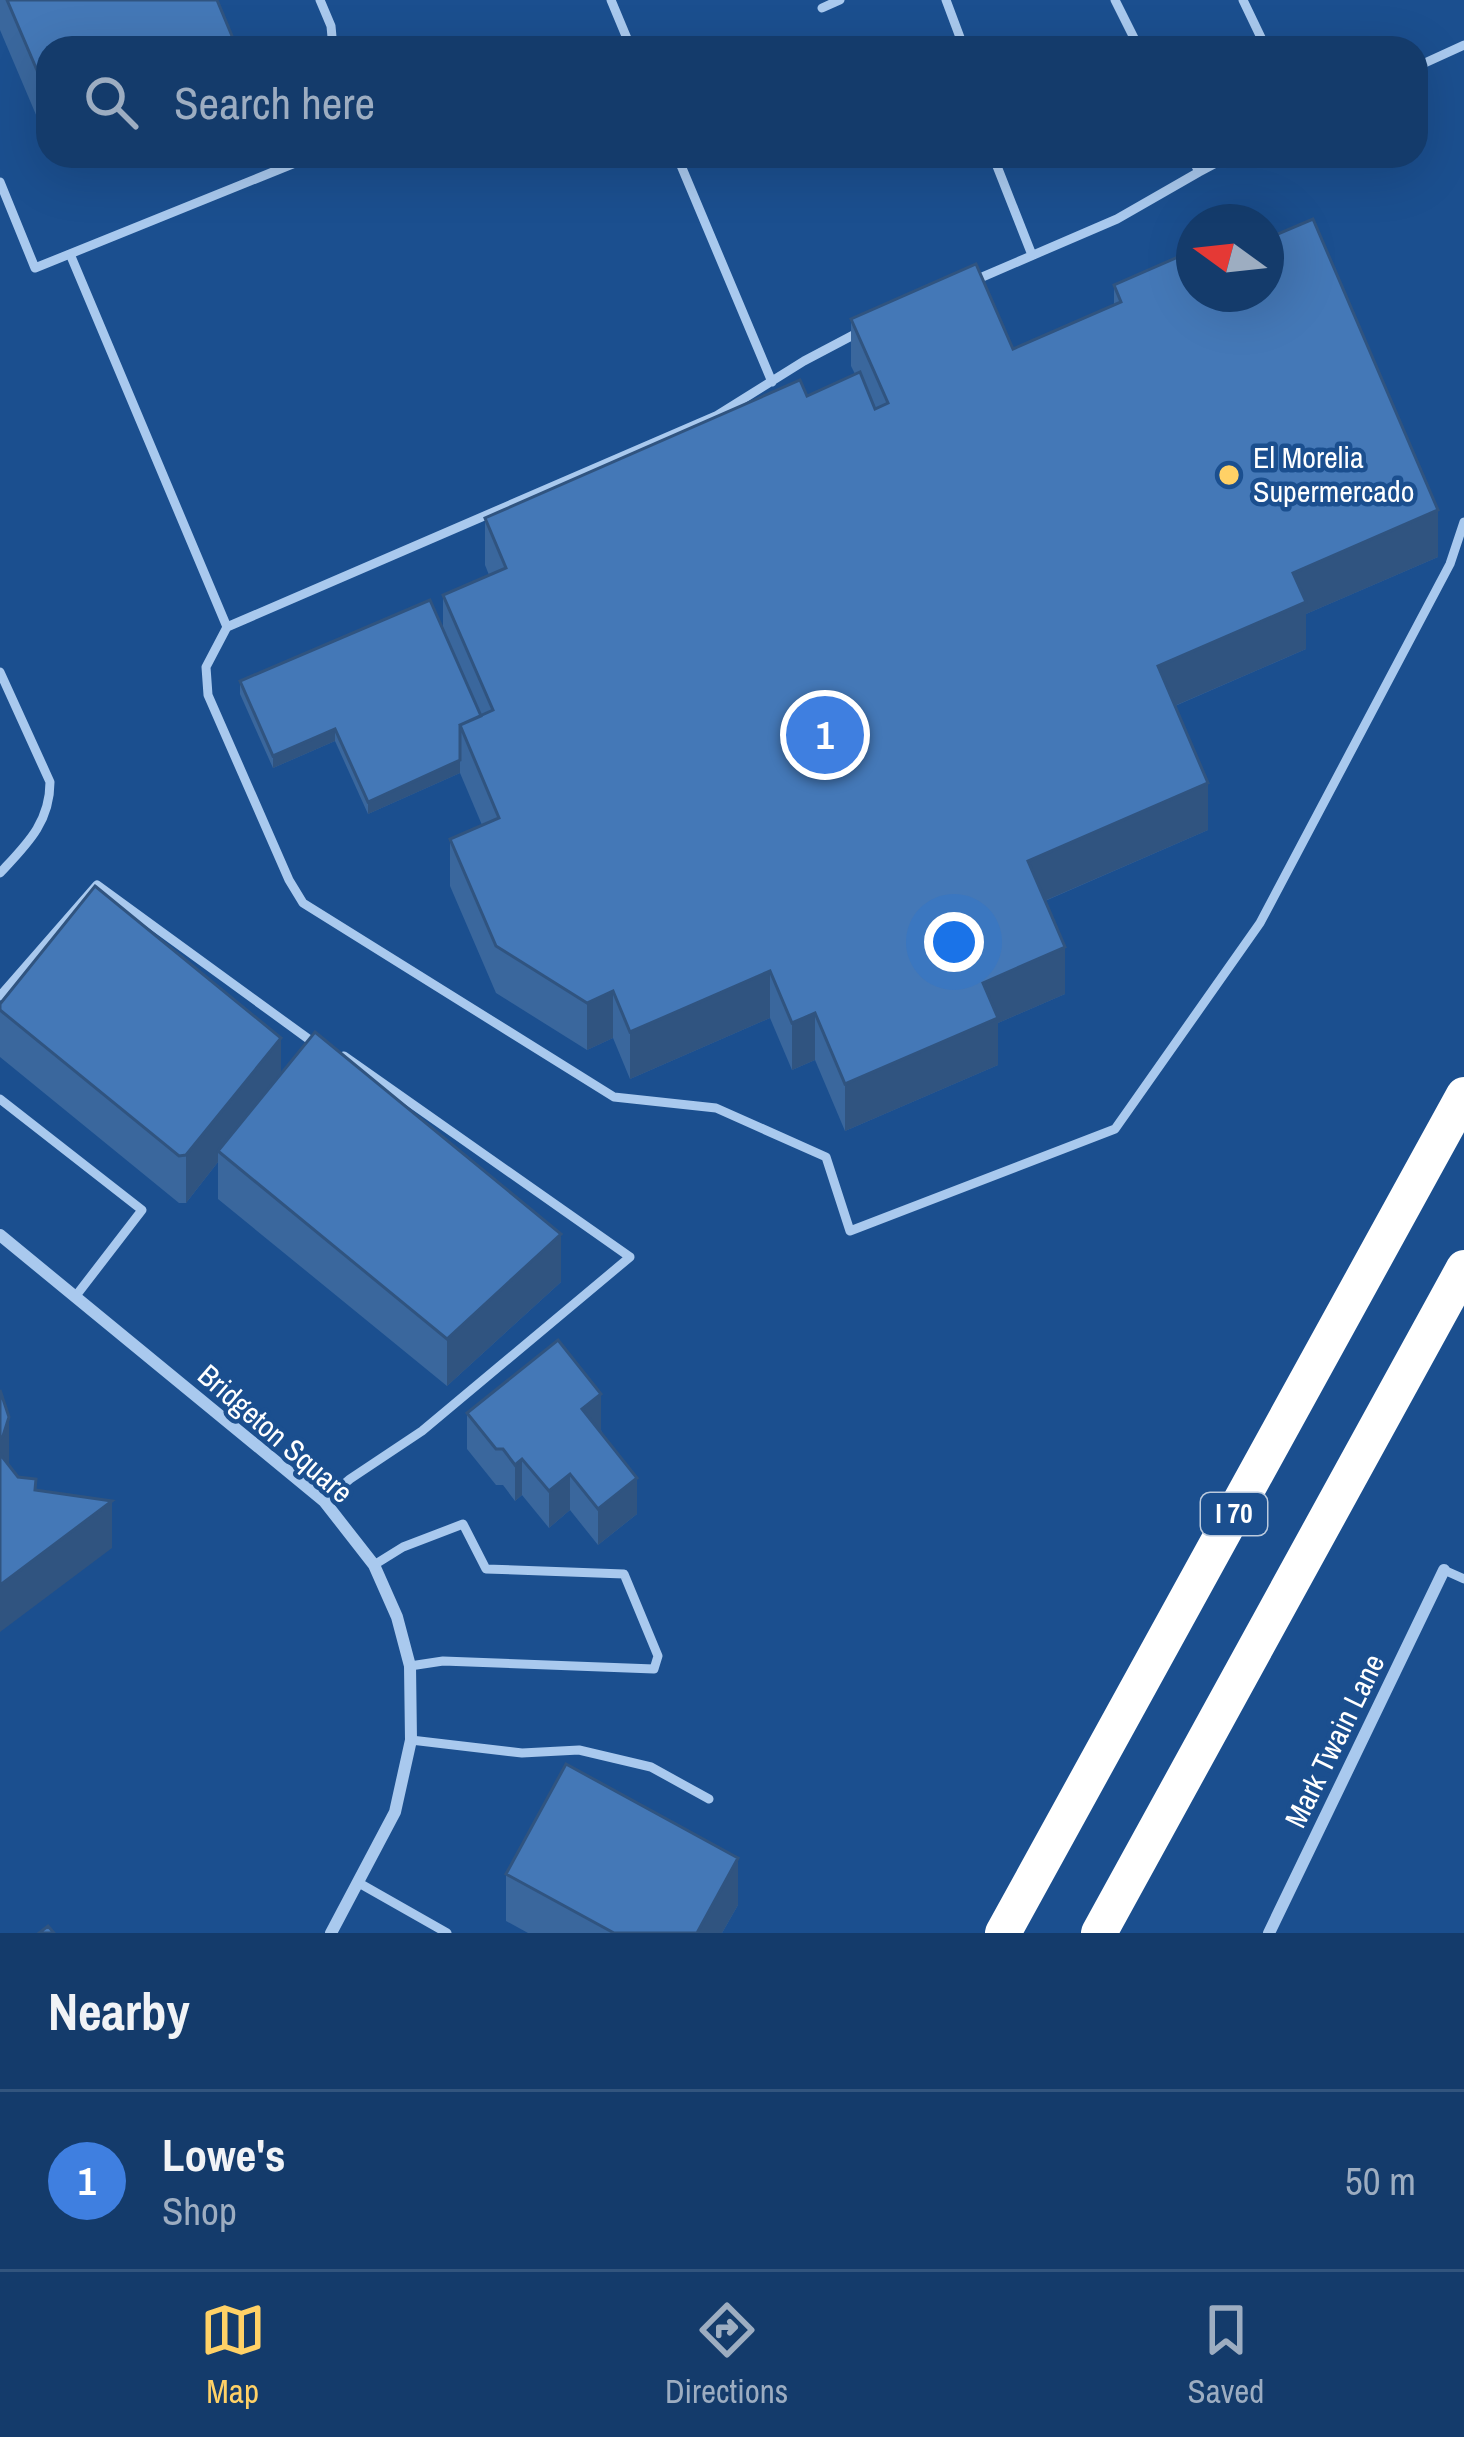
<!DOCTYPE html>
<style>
body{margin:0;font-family:"Archivo Narrow",sans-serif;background:#214673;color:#f1f3f6}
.compass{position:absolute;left:1176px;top:204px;width:108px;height:108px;border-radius:50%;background:#143b6b;box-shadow:0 12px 48px #0002;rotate:285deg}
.you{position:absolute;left:954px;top:942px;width:42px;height:42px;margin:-30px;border:9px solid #fff;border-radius:50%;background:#1a73e8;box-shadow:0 0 0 18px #1a73e833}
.badge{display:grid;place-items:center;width:78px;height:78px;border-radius:50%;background:#ffd166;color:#fff;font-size:39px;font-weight:700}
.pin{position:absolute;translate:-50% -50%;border:6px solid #fff;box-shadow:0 3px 12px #0006}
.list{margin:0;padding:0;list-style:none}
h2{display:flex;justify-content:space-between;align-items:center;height:156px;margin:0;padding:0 48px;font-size:51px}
h2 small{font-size:39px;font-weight:400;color:#9dadc1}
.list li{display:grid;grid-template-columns:78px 1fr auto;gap:36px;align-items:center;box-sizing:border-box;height:180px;padding:0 48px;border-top:3px solid #33557e}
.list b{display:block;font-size:45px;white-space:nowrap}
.list p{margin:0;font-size:39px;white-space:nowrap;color:#9dadc1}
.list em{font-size:39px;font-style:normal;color:#9dadc1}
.icon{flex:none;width:66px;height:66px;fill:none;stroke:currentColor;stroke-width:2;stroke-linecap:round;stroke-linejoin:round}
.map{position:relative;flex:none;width:1464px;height:1933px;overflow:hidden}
.search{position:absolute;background:#143b6b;box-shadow:0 12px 48px #0002;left:36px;right:36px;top:36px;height:132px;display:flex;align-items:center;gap:30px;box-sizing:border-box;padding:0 42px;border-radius:36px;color:#9dadc1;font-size:45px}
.sheet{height:336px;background:#143b6b}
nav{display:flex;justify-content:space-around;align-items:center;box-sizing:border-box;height:168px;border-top:3px solid #33557e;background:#143b6b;font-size:33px;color:#9dadc1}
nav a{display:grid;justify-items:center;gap:6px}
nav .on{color:#ffd166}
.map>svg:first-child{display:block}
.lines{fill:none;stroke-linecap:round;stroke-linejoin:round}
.lane{stroke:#a9c9ee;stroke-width:9}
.street{stroke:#a9c9ee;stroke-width:12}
.highway{stroke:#fff;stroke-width:36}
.wall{fill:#3a679d}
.shaded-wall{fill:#305480}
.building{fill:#4478b7;stroke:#305480;stroke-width:3}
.poi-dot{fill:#ffd166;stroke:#1b4f8f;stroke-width:4.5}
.labels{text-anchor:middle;stroke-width:9;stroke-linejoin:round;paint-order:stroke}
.shield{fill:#1b4f8f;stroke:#bbcadd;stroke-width:3}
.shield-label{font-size:27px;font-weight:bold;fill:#fff}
.poi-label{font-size:30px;fill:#fff;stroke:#1b4f8f;text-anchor:start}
.street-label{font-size:30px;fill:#fff;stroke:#1b4f8f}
</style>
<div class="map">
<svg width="1464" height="1933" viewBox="0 0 1464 1933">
<rect width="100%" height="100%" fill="#1b4f8f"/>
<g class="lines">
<path class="lane" d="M320,0l11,26 2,22
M611,0l20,48
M946,0l18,48
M1115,0l24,48
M1243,0l23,48
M822,8l18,-8
M1416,67l48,-22
M677,156l95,226
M993,156l39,99
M1191,156l8,16 30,-16
M0,182l35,86 260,-105 5,-7
M70,254l157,373 489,-211 88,-55 55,-29
M973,281l144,-62 82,-47
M227,627l-21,40 2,28 81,185 14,23 311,194 102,11 110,49 24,74 265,-102 145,-206 190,-359 14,-42
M0,672l50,110c0,41 -24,63 -50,91
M0,996l97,-111 217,158
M0,1099l142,111 -67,87
M324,1501l26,-22 72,-48 208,-174 -286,-201
M374,1565l29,-18 60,-23 23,45 138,5 34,82 -4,13 -211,-8 -33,5
M1444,1570l20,9
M411,1740l111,13 57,-3 72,17 58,32
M359,1883l88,50"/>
<path class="street" d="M0,1235l324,266 50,64 23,52 13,49 1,74 -16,72 -64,121
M1269,1933l175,-363"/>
<path class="highway" d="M1003,1933l461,-838
M1099,1933l365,-665"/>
</g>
<path class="wall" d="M0,0h217l20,48h-189v95l-48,-113z
M1114,285l324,272 -132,57v35l-131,57 33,124 -163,71 20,93 -67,29v42l-153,66 -30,-71 -23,10 -22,-52 -140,61 -17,-41 -26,12 -91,-57 -46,-107v-47l32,-14 -22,-52 -92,41 -33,-73 -62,27 -33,-74v-13l203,-50v-36l46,-20 -4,-10v-47l322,-122 48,-22 -4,-8v-47l162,30 101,-44z
M0,1004l281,70 280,208 -114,104 -229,-187v-37l-32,41h-7l-179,-146z
M467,1413l134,17 36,84 -39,31 -28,-35 -21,18 -27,-33 -7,6 -12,-16h-7l-29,-36z
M506,1874l232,31 -16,28h-194l-22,-12z"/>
<path class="shaded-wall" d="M1438,510v47l-132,57v35l-148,64v-47l135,-93z
M335,729v12l-62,27v-12z
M460,760v13l-92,41v-12z
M1208,783v47l-180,78v-47z
M1065,947v47l-67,29v42l-153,66v-47l138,-101z
M770,971v47l-140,61v-47z
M613,991v47l-26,12v-47z
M815,1013v47l-23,10v-47z
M281,1038v48l-63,65v11l-32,41v-48z
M561,1234v48l-114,104v-47z
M601,1394v36l-19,15v-36z
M9,1417v47l-6,19 -3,3v-47z
M522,1459v36l-7,6v-36z
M570,1474v36l-21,18v-37z
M637,1478v36l-39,31v-36z
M112,1501v47l-112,84v-47z
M738,1858v47l-16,28h-25z"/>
<path class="building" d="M7,0h210l20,48h-55l-1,-3 -8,3h-125v48z
M1313,219l125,291 -145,63 13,29 -148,64 50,117 -180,78 37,86 -82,36 15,35 -153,66 -30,-71 -23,10 -22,-52 -140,61 -17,-41 -26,12 -91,-57 -46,-107 49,-21 -39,-93 33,-15 -50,-115 63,-27 -21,-50 315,-138 7,16 53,-24 15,37 13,-6 -37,-84 125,-55 37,85 108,-47 -7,-17 80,-35v44h72v-55z
M430,600l51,116 -21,9v35l-92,42 -33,-73 -62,27 -33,-75z
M95,886l186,152 -95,117 -7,1 -179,-146v-6z
M315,1032l246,202 -114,105 -229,-188z
M558,1340l43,54 -19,15 55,69 -39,31 -28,-35 -21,17 -27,-32 -7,6 -12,-16h-7l-29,-36z
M0,1390l9,27 -6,19 -3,3z
M0,1454l18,23 18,2 -1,11 77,11 -112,84z
M566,1764l172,94 -41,75h-83l-108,-59z
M48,1926l6,7h-15z"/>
<circle class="poi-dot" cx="1229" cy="475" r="12"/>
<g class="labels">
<rect class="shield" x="1201" y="1493" width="66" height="42" rx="9"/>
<g class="shield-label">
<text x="1234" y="1523">I 70</text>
</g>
<g class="poi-label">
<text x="1253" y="468">El Morelia<tspan x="1253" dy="34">Supermercado</tspan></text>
</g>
<g class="street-label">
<text transform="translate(275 1434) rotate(41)" y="10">Bridgeton Square</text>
<text transform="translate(1335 1741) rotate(-64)" y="10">Mark Twain Lane</text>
</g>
</g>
</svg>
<svg class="compass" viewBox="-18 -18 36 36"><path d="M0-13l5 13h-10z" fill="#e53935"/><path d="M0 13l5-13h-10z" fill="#9dadc1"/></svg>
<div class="you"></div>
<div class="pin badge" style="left:825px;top:735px;background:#3f7fe0">1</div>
<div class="search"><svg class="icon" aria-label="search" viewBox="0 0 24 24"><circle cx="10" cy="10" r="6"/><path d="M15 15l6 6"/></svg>Search here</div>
</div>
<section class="sheet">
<h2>Nearby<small></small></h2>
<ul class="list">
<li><span class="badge" style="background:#3f7fe0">1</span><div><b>Lowe's</b><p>Shop</p></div><em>50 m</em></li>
</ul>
</section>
<nav>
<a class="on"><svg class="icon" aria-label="map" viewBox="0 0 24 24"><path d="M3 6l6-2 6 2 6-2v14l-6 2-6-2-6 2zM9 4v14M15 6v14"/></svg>Map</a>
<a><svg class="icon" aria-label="directions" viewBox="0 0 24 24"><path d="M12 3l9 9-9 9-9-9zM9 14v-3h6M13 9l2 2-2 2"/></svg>Directions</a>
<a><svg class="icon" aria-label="saved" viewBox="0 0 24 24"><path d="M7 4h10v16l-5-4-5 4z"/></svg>Saved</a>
</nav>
